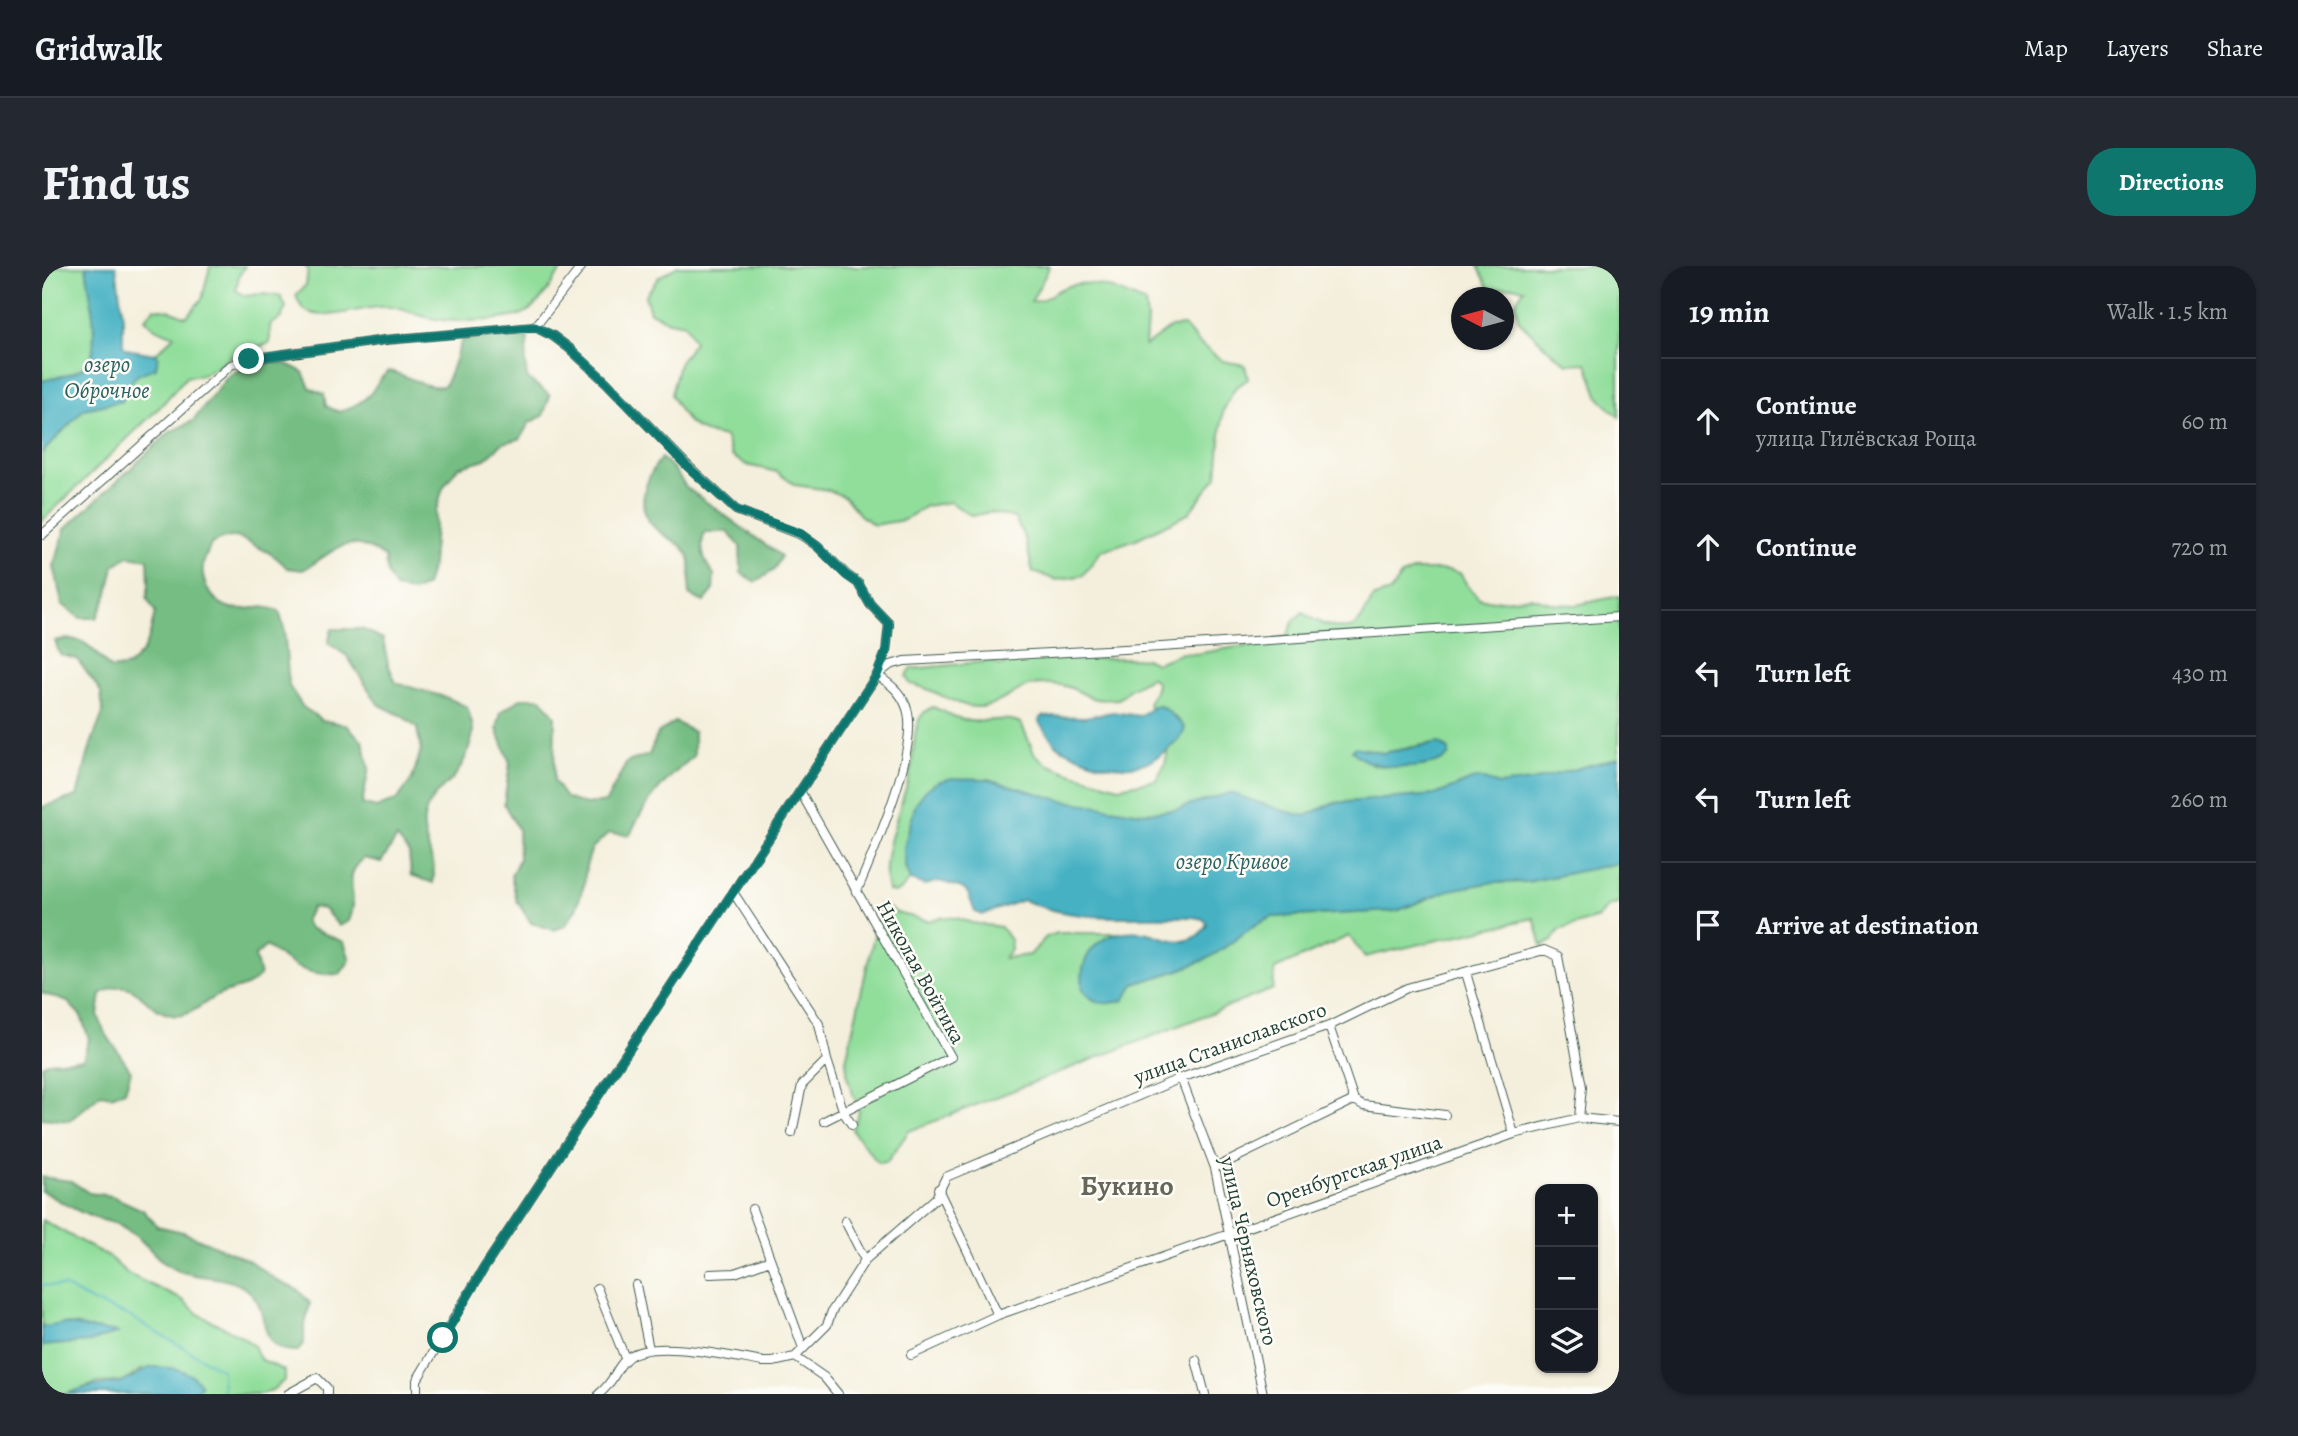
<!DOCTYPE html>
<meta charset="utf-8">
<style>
body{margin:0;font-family:Alegreya,serif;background:#242831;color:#f1f3f6}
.controls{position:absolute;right:21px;bottom:21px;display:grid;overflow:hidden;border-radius:14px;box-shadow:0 2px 5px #0004}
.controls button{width:63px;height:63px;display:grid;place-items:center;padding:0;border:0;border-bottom:2px solid #363941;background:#171b24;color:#f1f3f6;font:35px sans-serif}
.compass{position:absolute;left:1409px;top:21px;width:63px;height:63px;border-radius:50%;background:#171b24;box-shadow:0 2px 5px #0004;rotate:276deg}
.stop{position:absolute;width:21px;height:21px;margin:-16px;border:5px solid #0f766e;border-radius:50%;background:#fff}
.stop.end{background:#0f766e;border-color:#fff;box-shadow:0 2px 7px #0008}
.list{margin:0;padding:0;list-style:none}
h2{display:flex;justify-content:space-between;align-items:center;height:91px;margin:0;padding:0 28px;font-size:30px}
h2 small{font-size:23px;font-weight:400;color:#9ea1a6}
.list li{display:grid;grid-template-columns:46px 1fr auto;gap:21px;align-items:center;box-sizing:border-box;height:126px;padding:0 28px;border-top:2px solid #363941}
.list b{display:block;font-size:26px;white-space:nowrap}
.list p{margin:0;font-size:23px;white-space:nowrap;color:#9ea1a6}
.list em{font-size:23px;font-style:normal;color:#9ea1a6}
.icon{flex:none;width:38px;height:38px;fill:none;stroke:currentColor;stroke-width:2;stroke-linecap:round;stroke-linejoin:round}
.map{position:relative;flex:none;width:1577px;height:1128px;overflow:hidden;border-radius:28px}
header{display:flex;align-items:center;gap:42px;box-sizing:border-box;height:98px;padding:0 35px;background:#171b24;border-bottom:2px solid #363941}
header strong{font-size:33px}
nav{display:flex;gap:38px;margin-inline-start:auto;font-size:24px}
.intro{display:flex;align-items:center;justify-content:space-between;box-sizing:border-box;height:168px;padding:0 42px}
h1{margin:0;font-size:49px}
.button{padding:18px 32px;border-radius:28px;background:#0f766e;color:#fff;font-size:24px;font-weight:700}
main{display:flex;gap:42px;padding:0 42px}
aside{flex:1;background:#171b24;border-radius:28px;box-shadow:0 2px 5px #0004}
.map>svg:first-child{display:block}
.green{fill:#91de9b;stroke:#588e68;stroke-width:2;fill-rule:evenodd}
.forest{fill:#74bd83;stroke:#4a7d5c;stroke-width:2}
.water{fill:#45b1c3;stroke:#32777c;stroke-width:2}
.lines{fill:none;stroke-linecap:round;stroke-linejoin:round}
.stream{stroke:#45b1c3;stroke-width:2}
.minor-casing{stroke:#3f584d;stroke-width:10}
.minor{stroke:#fff;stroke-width:8}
.route{stroke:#0f766e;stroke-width:9}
.labels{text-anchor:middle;stroke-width:5;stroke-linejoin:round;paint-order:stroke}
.street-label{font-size:21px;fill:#1f3d34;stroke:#fdfcf7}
.water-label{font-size:23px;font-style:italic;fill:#2a605f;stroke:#fdfcf7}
.district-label{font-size:28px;font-weight:bold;fill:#666758;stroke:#fdfcf7}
</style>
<header>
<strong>Gridwalk</strong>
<nav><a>Map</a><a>Layers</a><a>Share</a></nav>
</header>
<div class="intro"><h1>Find us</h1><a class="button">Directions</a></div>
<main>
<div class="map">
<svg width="1577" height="1128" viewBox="0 0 1577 1128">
<rect width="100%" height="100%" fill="#fdfcf7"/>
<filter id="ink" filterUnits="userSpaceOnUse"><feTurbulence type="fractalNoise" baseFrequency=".0143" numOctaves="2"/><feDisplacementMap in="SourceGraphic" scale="14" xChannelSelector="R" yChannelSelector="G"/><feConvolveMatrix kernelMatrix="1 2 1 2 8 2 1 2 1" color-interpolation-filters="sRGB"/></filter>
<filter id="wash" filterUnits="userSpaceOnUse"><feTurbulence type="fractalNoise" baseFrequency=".00686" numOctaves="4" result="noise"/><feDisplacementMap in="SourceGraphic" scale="28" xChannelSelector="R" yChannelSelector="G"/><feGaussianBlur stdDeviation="1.57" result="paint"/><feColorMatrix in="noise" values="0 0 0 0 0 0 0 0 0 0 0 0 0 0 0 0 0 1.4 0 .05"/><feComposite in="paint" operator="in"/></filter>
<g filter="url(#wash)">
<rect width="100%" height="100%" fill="#f4efdc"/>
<path class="green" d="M0,0h44c3,22 15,80 2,97 -9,11 -33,14 -46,18z
M168,0h35l-6,10 -3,14 8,6 18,-2 18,2 6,11 -5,11 -11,7v18l-39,13 -15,12 -14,7 -16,2 -25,29 -119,115v-68l42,-44 38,-8 8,-20 28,-24 -3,-3 19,-18 -21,-9 -8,-8 9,-11 16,2 16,7 16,-18z
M263,0h259c-12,16 -26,45 -47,50 -23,5 -64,7 -87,2 -18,-4 -33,-13 -52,-11 -22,2 -48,13 -70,5 -7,-3 -10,-10 -12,-17l10,-10 2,-16z
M636,0h372l-19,36c16,-2 17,-7 30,-13 30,-14 57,2 84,14l2,16 -2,27 26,-19 13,-1 15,17 24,18 22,4 3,14 -13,9 -12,23 -6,65 -29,38 -52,25 -35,12 -18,24 -26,5 -24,-8 -8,-33 -10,-21 -25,-6 -18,4 -22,-14 -24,4 -22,14 -30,5 -14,-10 -15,-18 -17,-7 -33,-5 -18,-13 -30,-7 -15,-9 -7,-19c-33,-5 -38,-14 -54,-42l8,-31 15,-22 -9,-18 -16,-3 -19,-9 -5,-16 14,-19z
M1436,0h141v151l-20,-19 -12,-35 -19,1 -20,-15 -29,-28 -4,-18 9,-14 -12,-3 -22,4z
M1372,304h34l12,3 7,12 12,13 14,3 38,-4 24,7 21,1 43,-9v161l-87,24 -33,4 -22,-7 -42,17 -102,8 -27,13 -23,-5 -53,-18 -56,17 -33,3 -81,-13 -72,-21 -72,24c-8,26 -16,50 -6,77l-8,9 -7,4 -7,-2c-10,-33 15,-87 23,-121 3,-16 2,-33 7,-48 4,-9 7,-11 15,-15 12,5 24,12 37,14 19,2 33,-6 51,2l13,30 13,11 20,8 52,15 37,-7 9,-16 3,-15 8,-6 5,-21 -20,-16h-7l-3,3 -3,-6 8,-14 1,-6 -6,-6 -24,14 -8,8c-8,0 -18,2 -26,-1 -15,-6 -23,-13 -41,-14 -33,-3 -40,16 -65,22 -28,6 -50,-18 -77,-22l-4,-8 5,-7 81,-8 8,5 14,-7 119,-1 14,1 9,4 26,-10 13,1 42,-7 32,-2 19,-11 6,-14 9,-8c11,10 44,25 56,10 6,-7 9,-17 15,-25l16,-5 10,-15zM1385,478l18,2 4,9c-12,14 -60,13 -78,9l-7,-16 19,5z
M1577,597v41l-10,2 -11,12 -39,12 -7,11 -10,5 -8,-28 -169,39 -16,-21 -74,33 -2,20 -364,142 -22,31 -9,1 -26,-33 7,-19 -11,-31 -2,-20 35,-156 16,9 32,8 13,-4 15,1 15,5 29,4 9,13 1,9 -7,9 26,-3 16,-18 11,-4h64l-16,6 19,61 10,-16c24,-8 51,-14 74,-26 23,-12 40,-33 65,-41l124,-6 52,-21 39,-7 39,-1z
M0,954l67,37 19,17 55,26 15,14 43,22 13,10 6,13 25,12v9l-13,10 -10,4h-69l5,-3 -56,-22 -17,12 -28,2 -30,11h-25v-48l47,-4 27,-8 -42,-9 -32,2z"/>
<path class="forest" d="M479,68l7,3 -3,25 2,16 23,17 -7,21 -14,7 -9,16 -17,4 -18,16 -27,8 -15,21 -7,23 -4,54 -6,21 -13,6 -18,-4 -8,-14 -2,-17c-41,-27 -48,-6 -82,13l-16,-2c-12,-13 -17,-15 -33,-23 -18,-10 -24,-11 -43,-1 -2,7 -7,14 -8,21 -3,22 15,45 38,44 18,0 19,-5 38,2l5,17 5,58 14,21 19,13 24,5 17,16 6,27 -7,36 14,4 21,-8 15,-21 9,-29 -4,-22 -15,-12 -24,-12 -31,-48 -19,-13 4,-14h30l21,10 5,25 8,19 52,15 19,9c2,8 7,19 6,27 -3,14 -11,35 -21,45 -12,11 -25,22 -28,40 -3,22 14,41 9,64l-22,-8 -2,-22 -12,-15 -16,24 -17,-4c-19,17 -11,24 -11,46 0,5 -2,12 -4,17l-10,5 -15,-17 -12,-2 -7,14 4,7 35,14 6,18 -10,14c-34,2 -48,-8 -74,-28l-11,10 5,20c-17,15 -20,11 -39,18 -17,6 -30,25 -49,21 -30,-5 -36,-45 -71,-21l-3,21 6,16 27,40 -6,20 -14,5 -10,-2 -32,27 -27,-3v-53l6,-3 35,-3 6,-20 -8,-23 -13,-14 -26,-9v-186l35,-11 14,-52 12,-31 -2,-21 -24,-33 -17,-4 -5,-14c31,-7 36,8 56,28l18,-3 14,-15 7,-17 5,-22 -8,-14 2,-14 -1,-25 -20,-3 -14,10 -6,27 -11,25h-17l-18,-14 -8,-38 11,-37 105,-97 23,-11 35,-45 15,-8 27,-6 17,2 16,8 7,16 14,6 2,12 13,6c11,-4 23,-9 31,-18 8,-10 7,-14 19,-23 20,4 34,18 55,15 9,-15 11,-30 18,-46z
M619,192l12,10 14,20 94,68 -7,14 -19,12 -14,-9 -1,-27 -12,-14h-23c-7,16 -1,30 9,43l-1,16 -9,11 -15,-7c0,-10 3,-29 0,-38 -6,-15 -24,-19 -34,-29 -22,-19 -9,-51 6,-70z
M480,432h19l14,18 -1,65 12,17 20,7 20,-3 21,-40 22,-7 9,-22 17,-11 19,10v24c-27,22 -50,46 -64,79l-21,-2 -17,15 -6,18 -2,19 -8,24 -11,17 -11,4 -23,-7 -14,-22 -6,-25 8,-17 -1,-30 -14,-25 6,-41 -13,-34 4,-17z
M0,911l29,4 18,12 23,3 31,14 14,16 26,6 65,28 30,21 20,9 12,13 -6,26v14l-6,8c-47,1 -23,-42 -52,-62 -19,-14 -46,-10 -67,-18 -18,-6 -27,-22 -41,-33 -5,-5 -12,-8 -18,-12 -8,-5 -17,-5 -25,-8 -18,-6 -36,-18 -53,-27z"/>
<path class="water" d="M44,0h30l7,52v28l3,3 29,5 3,3 -2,11c-29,9 -20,10 -34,33l-38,8 -42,44v-72c13,-4 37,-7 46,-18 13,-17 1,-75 -2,-97z
M1115,439l12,7 16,15c-2,12 -12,18 -21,25 -28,23 -64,15 -94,0 -4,-2 -10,-4 -14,-8 -6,-6 -12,-15 -17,-22l1,-4 4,-2 41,1 28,-5 26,4z
M1397,477l10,7v5c-15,17 -84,17 -97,-5l3,-3 28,6z
M1577,491v106l-92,19 -39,1 -39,7 -52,21 -124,6c-25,8 -42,29 -65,41 -23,12 -50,18 -74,26l-10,16c-18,5 -28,6 -41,-10 -6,-40 22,-62 61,-58 13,2 24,9 38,9 12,-1 20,-6 25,-18l-4,-4 -10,-2c-57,-2 -117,7 -170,-17l-41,15 -7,-3 -7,-19 -6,-5 -22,-7 -15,4 -15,-5 -5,-13 -1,-20 12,-44 10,-13 11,-8 15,-4 36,1 72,21 81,13 33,-3 56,-17 54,18 22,5 27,-13 102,-8 42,-17 22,7 33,-4z
M21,1058l56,9 -30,9 -47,4v-19z
M110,1101c19,0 37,1 49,18l-8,9h-126c20,-9 35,-8 55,-12 11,-3 19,-12 30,-15z"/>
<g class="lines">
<path class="stream" d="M0,1019l23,2 30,16 32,12 95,55 1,24"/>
</g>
</g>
<g filter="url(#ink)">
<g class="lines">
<defs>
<path id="minor" d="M493,61l47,-61
M0,269l189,-170 18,-6 136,-19 150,-13 18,9 16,12 37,34 81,83 49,45 65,25 16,11 30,29 11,8 12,21 19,20 -3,28 -9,23 -393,593 -67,112v14
M835,409l13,-10 15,-4 256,-14 458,-30
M758,525l151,266 -127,64
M815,625c16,-38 65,-147 49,-185 -6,-15 -16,-22 -29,-31
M691,626l86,132 8,36 -25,25 -10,48
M1424,707l48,161
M785,794l17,53 8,12
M1139,812l34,90 48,226
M1312,834l9,5 82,10
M1173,902l139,-68 -25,-74
M896,923l60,126
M710,943l51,139
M803,955l20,39
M668,1008l25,-1 35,-13
M594,1019l13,64
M555,1022l28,70
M869,1089l87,-40 516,-181 65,-16 40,4
M753,1091l29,20 14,17
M1154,1094l9,34
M246,1128l29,-16 10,10v6
M557,1128c16,-13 15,-23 26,-34 21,-24 108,-3 138,2h10l22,-5 32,-32 5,-14 33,-51 71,-62 10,-21 235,-99 148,-52 78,-38 137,-38 14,6 24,131 -3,31"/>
</defs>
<use href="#minor" class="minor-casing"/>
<use href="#minor" class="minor"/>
</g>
</g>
<g class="lines" filter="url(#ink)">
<path class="route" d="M207,93l136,-19 150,-13 18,9 16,12 37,34 81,84 49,44 65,24 16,12 29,29 12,8 12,21 19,20 -3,28 -9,23 -393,593 -41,70"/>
</g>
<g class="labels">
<g class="street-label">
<text transform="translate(879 706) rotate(61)" y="7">Николая Войтика</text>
<text transform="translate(1188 777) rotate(-20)" y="7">улица Станиславского</text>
<text transform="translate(1312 905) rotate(-19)" y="7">Оренбургская улица</text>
<text transform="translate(1207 985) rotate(77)" y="7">улица Черняховского</text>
</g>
<g class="water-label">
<text x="65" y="106">озеро<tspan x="65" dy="26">Оброчное</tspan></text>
<text x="1190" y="603">озеро Кривое</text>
</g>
<g class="district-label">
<text x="1085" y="929">Букино</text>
</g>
</g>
</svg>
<div class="controls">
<button>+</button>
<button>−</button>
<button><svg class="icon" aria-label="layers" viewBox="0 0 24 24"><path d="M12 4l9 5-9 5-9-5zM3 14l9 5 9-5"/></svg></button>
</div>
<svg class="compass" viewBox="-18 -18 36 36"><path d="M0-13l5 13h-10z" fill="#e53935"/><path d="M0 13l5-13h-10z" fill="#9ea1a6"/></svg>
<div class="stop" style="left:401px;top:1072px"></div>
<div class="stop end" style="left:207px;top:93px"></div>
</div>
<aside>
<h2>19 min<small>Walk · 1.5 km</small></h2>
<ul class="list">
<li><svg class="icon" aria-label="ahead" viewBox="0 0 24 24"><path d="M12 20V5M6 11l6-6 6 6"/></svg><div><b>Continue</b><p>улица Гилёвская Роща</p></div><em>60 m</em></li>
<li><svg class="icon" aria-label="ahead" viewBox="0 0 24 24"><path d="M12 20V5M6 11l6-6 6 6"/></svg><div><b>Continue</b></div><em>720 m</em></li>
<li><svg class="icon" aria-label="left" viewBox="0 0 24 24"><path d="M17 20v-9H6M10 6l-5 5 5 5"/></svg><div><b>Turn left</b></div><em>430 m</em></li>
<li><svg class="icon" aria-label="left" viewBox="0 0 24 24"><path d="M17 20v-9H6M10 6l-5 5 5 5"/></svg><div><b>Turn left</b></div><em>260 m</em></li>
<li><svg class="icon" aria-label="arrive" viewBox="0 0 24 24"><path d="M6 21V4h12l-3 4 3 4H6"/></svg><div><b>Arrive at destination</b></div></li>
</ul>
</aside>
</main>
